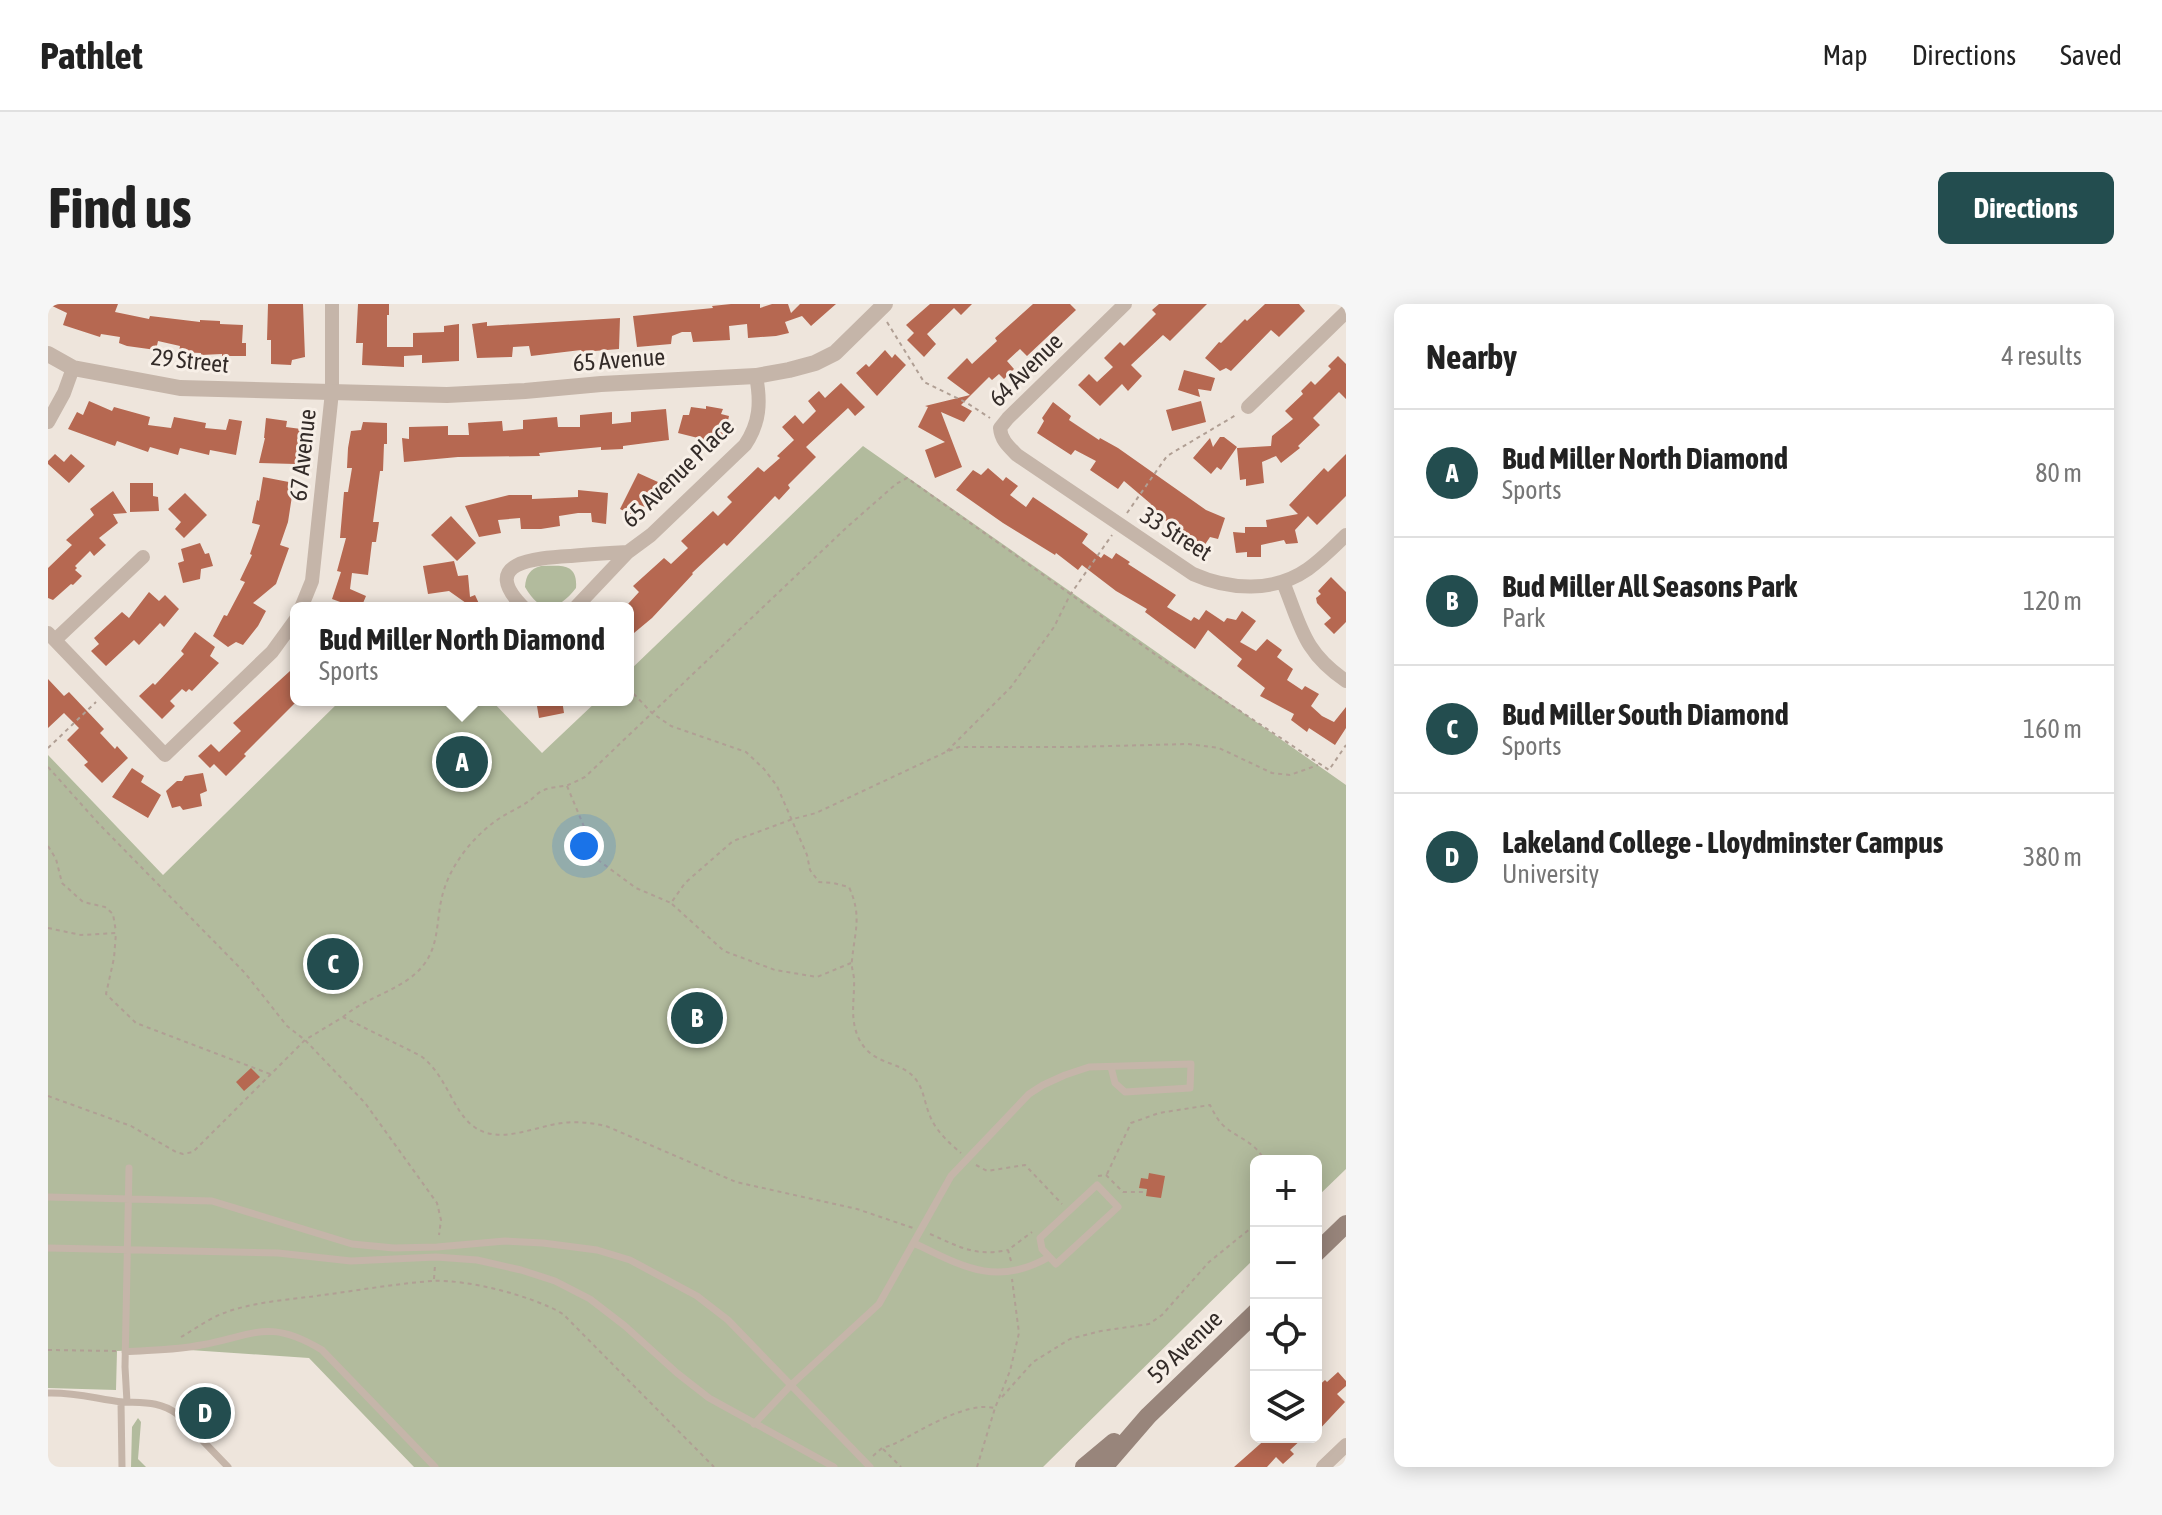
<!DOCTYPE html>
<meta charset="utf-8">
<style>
body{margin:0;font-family:"Asap Condensed",sans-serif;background:#f6f6f6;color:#222}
.controls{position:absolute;right:24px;bottom:24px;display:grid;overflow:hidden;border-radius:12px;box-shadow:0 4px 20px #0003}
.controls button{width:72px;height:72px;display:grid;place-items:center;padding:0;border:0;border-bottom:2px solid #e0e0e0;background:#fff;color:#222;font:40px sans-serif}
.you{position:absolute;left:536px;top:542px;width:28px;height:28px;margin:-20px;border:6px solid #fff;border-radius:50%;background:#1a73e8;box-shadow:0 0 0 12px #1a73e833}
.badge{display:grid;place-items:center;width:52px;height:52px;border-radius:50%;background:#234d4f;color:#fff;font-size:26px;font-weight:700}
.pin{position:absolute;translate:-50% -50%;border:4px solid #fff;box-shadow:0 2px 8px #0006}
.popup{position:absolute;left:242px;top:298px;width:344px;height:104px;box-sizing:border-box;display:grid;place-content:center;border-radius:12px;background:#fff;filter:drop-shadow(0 2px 6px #0005);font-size:26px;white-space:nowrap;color:#767676}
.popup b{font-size:30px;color:#222}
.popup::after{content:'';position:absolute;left:50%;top:100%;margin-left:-16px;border:16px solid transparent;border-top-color:#fff}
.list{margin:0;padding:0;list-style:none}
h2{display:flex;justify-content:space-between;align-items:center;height:104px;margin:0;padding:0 32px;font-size:34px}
h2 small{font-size:26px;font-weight:400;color:#767676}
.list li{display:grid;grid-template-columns:52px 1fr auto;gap:24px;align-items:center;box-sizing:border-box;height:128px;padding:0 32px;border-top:2px solid #e0e0e0}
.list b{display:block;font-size:30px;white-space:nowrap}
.list p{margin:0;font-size:26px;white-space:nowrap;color:#767676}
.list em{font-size:26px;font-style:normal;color:#767676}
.icon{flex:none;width:44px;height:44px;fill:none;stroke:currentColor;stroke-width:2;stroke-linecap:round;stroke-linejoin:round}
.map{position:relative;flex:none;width:1298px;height:1163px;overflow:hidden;border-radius:12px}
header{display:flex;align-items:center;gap:48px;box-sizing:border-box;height:112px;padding:0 40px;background:#fff;border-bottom:2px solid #e0e0e0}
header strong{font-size:38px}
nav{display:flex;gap:44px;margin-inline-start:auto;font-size:28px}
.intro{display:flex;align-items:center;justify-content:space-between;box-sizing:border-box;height:192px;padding:0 48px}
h1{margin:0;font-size:56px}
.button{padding:20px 36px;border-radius:12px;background:#234d4f;color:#fff;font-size:28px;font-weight:700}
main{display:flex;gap:48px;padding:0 48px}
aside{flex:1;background:#fff;border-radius:12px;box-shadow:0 4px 20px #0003}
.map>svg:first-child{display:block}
.green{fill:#b2bb9d}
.building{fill:#b66851}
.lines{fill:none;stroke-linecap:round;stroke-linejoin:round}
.path{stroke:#b09f94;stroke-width:2;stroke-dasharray:4 4;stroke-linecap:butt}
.service{stroke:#c5b5a9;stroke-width:7}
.minor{stroke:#c5b5a9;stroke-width:14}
.tertiary{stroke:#c5b5a9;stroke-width:16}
.secondary{stroke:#98857b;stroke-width:18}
.labels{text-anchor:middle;stroke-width:6;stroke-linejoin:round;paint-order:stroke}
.street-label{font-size:24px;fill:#332b28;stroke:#f7efe7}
</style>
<header>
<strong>Pathlet</strong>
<nav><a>Map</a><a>Directions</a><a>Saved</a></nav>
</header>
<div class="intro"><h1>Find us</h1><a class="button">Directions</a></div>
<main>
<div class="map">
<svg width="1298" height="1163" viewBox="0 0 1298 1163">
<rect width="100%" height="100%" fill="#eee5dc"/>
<path class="green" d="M815,142l483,339v384l-30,29v-37h-60v96l-213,210h-629l-105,-109 -134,-9 -58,2 -1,39 -68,-2v-633l115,120 178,-175h150l51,53 56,-53h30v-28z
M493,262c19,0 37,-4 35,22 -18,23 -35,27 -51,-1 1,-12 5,-18 16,-21z
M90,1114l3,4 -3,37 8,8h-15l1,-40z"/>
<path class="building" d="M0,0h70l-3,8 34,7 1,-3 50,6v-2l20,1v3l23,1 -1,18h4v13h-24v-2l-21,1v-2l-22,-1 1,-6 -22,-5 -2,9 -29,-4 -8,-3 1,-6 -19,-3 -1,3 -37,-12 4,-12z
M220,0h35l2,53 -13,3 -1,5 -20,-1v-24h-4z
M310,0h31v11h-2v32h26v-14l31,-1v-6l15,-2v37l-37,2v-8l-18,1v11l-42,-2 1,-22h-7z
M683,0h29v4l12,-4h16l3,9 9,-9h36l-25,22 -9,-10 -17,6 4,11 -13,3 -28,2 -1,-14 -18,2 1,14 -37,2 -2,-10h-9l-10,4 -1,8 -34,3 -4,-31 80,-8 -1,-2z
M882,0h42l-11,11 -7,-7 -27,26 9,10 -12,13 -17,-17 7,-7 -8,-8z
M985,0h37l6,6 -49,46 -7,-7 -13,12 7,8 -10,10 -5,-5 -7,6 -3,-3 -28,28 11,6 -8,11 -23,-10 21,55 -27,11 -10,-28 20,-8 -27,-15 10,-20 -3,-1 45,-11 -23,-17 20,-20 5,6 25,-23 -2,-3z
M1111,0h48l-37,37 -7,-6 -32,30 11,11 -14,15 -6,-7 -22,22 -22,-21 11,-11 8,8 16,-15 -9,-9 16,-16 4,4 32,-32 -4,-4z
M1217,0h34l6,7 -26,26 -8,-7 -40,41 -5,-3 -6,3 -15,-13 14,-16 2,1 24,-24 2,2z
M572,14l-1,31 -37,3 -1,-2 -50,6 -2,-10 -16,1 -1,10 -35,1 -5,-34 15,-2v4z
M837,46l7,8 3,-4 11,11 -29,31 -21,-23 10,-9 3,3z
M1290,52l8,8v35l-7,-7 -26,26 7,7 -22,21 2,2 -19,15 -5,-7 -14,6 2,21 -18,3v-7l-6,1 -3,-32 34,-2 1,-10 21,-17 -8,-8 18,-17 -2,-3 10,-10 4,4 16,-16 -3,-3z
M1136,66l31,8 -4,13 -13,-2 2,8 -22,-7z
M793,79l24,24 -10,9 -7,-8 -42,39 10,10 -28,28 2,3 -11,12 -4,-4 -48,50 -3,-3 -32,30 1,1 -41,44 -24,20v-34l11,-12 -6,-6 31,-28 7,6 17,-16 -7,-7 32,-30 5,5 14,-14 -5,-5 31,-30 6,5 16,-14 -3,-2 17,-16 -12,-13 13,-12 8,9 13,-13 -8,-10 11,-10 6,7z
M41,97l23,10 2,-4 36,10 -2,8 23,3 3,-11 32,6 -1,5 21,2 3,-11 13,2 -6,34 -26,-5 -1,5 -29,-7 -2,7 -28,-8 -2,5 -31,-11 -2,5 -47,-17 9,-17 6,3z
M1153,97l5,21 -34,9 -6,-21z
M1005,98l18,14 -2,4 30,20 1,-2 18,10 88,62 19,8 -7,21 -8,-2 -6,9 -14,-6 -29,-23 -12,-6 2,-7 -27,-23 -6,8 -28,-19 6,-9 -21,-11 -4,5 -34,-22 7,-12 -2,-3z
M658,102l17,3 -2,5 8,2 -4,19h-12l-2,8 -9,-3v-1l-24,-6 5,-18h6l2,-8 15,2z
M618,105l3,31 -46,6v3l-22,1v-3l-62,6 1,3 -82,1 -54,5 -2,-24 7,1v-12l39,-1v9h21l-1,-12 34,-2 1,10 20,-2v-9l34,-3 1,10h22v-12l32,-3v12l19,-2v-10z
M218,114l21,3 -1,6 15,2 -6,35 -36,-1 6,-25h-1z
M315,118l24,1v21h-3l-1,27h-3l-7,51h6l-3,20h-4l-4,33 -16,-2 -2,16 16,7 -5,12h-20l2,-5 -11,-4 9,-27 -4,-1 9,-33h-6l4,-46h4l4,-24h-5l1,-20 3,-17 10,-1z
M1172,133h4l13,10 -16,23 -4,-3 -6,7 -18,-16 17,-20 3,9z
M7,150l9,8 7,-8 14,12 -16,17 -21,-19v-3z
M1298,150v42l-29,29 -9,-9 -13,14 3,13 -12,1 -2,-4 -23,5v12h-14v-5l-11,1 -3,-21 12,1v-6h22l-1,-7 32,-6 -9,-9 35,-37 4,4z
M940,164l15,13 3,-4 12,9 -8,9 16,12 7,-10 55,37 -6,9 19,15 3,-4 8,5 4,-6 14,9 -2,2 48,31 -9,12 24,14 3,-4 5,3 7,-10 18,12 3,-4 9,2 6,-9 14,10 -16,21 16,9 11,-12 15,11 -5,7 16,12 -6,11 15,10 3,-4 14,8 -8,12 11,10 12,6 12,-15v21l-11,17 -26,-17 -2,4 -16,-12 3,-6 -34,-18 5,-8 -28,-22 5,-7 -34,-29 -13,19 -50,-37 2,-3 -31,-18 -34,-26 -4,5 -22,-17 -1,2 -52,-32 -47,-33 17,-20 8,5z
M590,169l20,9 -11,26 -9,-4 -6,11 -12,-6z
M215,173l31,6 -6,39 -8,23 9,3 -13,36 -23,19 13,8 -8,15 -15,19 -7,-3 -8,5 -15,-11 11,-21 3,1 18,-34 -5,-2 12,-25 -2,-1 10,-29 -8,-2 5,-23 2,1z
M82,179h23v13l5,1 1,14 -29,1z
M530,186l30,3 -2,31 -14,-2 -1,-9h-13l-19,3 1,10 -19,3h-20l-1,-11 -22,2 3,13 -22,4 -14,-31 44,-11h23v4l46,-2z
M65,187l14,22 -14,1 5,9 -19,15 7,7 -12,11 -4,-5 -15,15 2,2 -2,2 7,6 -9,9 -2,-1 -18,16 -5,-2v-30l24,-23 -6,-5 28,-25 -4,-6z
M137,189l22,22 -23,23 -9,-9 6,-7 -13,-13z
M403,212l25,27 -19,18 -26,-26z
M152,239l5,11 4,-1 4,13 -12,3 -1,10 -17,4 -5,-20 6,-2 -3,-12z
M406,257l4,15 10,-1 2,22 5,-2 6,13h-8l-24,-17 -21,3 -5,-28z
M1283,273l15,15v30l-12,12 -10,-10 7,-6 -14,-15 -1,-5 5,-4 -3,-3z
M101,288l10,9 6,-6 14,14 -15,18 -4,-4 -21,22 -5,-5 -28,26 -15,-15 8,-7 -5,-6 28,-26 7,6z
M147,328l20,15 -5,9 9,7 -27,28 -3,-2 -3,3 -4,-3 -12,12 5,5 -13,13 -23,-23 14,-13 2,2 29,-31 -3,-3z
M242,367l6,6v25l-52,52 2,2 -20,20 -12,-12 -4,4 -12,-12 13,-12 8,8 22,-21 -8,-8z
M0,375l16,17 5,-4 35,37 -4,4 15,16 2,-3 11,12 -26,25 -18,-18 4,-3 -21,-22 12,-12 -15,-15 -16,15z
M488,396h26l2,13 -25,5z
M84,464l12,8 -3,6 20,13 -13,23 -36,-21z
M155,469l4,18 -7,3 2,12 -19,4 -3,-4 -8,2 -6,-17 11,-10h5l3,-5z
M203,764l9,9 -16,14 -8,-9z
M1101,869l16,3 -4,22 -15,-2 1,-7 -8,-1 2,-10 7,1z
M1290,1068l8,9v5l-9,8 8,8 -29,31v-45l9,-8 2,2z
M1220,1133h36l-14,13 4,4 -11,10 -7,-7 -9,10h-33z"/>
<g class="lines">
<path class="path" d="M839,18l37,60 43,21 23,15
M1079,209l40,-57 69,-41
M580,384l24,25 19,13 75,26 18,17 13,17 30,69 3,15 9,12 14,1 16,4c13,29 6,43 3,73 -1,6 1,11 2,18 1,21 -5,40 5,61 15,29 43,20 58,42 7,10 8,24 13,35 6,15 19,27 31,37
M0,444l48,-46
M899,447l64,-64 43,-60 16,-32 42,-60
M0,463l51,57 146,149 42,53 18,14 60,63 72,100 4,17 -2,15
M519,482l31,74 38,28 35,15 14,-20 48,-42 60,-22 23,-6 130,-61 13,-5h112l117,-3 31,4 53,25 18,2 28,-10
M0,542l8,13 6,24 21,19 22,5 8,7 3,18
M624,600l52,47 51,19 42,7 34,-14
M0,624l33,7 35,-2 -2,25 -8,36 30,29 134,51
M295,713c25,-22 63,-27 82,-54 15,-21 11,-46 18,-70 8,-29 30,-56 54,-73 10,-7 22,-12 32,-19 5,-3 9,-9 15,-11 7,-3 16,-3 24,-5 5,-2 11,-5 17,-8l261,-249 50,-44 11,-6 256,182 166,110 17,-25
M0,792l83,30 45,26 7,2 10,-2 112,-112 38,-23 78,39c26,20 31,54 52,70 26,20 61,0 90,-3 15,-2 29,0 43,3l130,56 121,27 56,19
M928,861l11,6 38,-6 37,39
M1059,870l24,-51 28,-10 51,-8c4,8 8,16 15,22 16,13 29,14 40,34
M1050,872l8,-1 17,17h23
M882,930c30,13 45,23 78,16
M963,957l-3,-11 24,-18
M386,975l1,-14
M133,1033c14,-8 29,-19 43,-24 29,-11 62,-13 92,-17 38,-5 77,-12 116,-15 35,-2 101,15 131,33l151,153
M0,1046l69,1
M954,1093l31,-35 37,-23 31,-8 48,-7 13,-9 47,-53 47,-38
M835,1145l18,18
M825,1152l9,-8 10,-3c27,-13 73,-44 102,-37
M929,1163l18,-59 15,-37 9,-38 -7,-54"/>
<path class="service" d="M1049,881l21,22 -62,57 -14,-15 -2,-11z
M0,893l164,4 140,43 42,4 43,-1 68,-6 38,2 54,7 33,10 67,36 31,24 142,147
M866,939c49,24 83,44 135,14
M0,944l230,5 73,8 85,-4 41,3 44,10 34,11 35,18 35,27 52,47 32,25 125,69
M77,1048c25,-2 52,-2 76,-7 54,-10 68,-27 121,5l113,117
M0,1089c27,-1 49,6 75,9 20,1 37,-1 54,12l51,53
M73,1098l1,65
M79,1098l-2,-35 4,-199
M706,1120l37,-39 88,-81 72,-128 78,-82 14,-9 22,-10 24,-8 102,-3 -1,24 -65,4 -10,-9 -4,-16"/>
<path class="minor" d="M1077,0l-117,114 -8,10c1,12 8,18 17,27l176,119c36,16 81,19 115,-5 14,-10 26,-22 38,-34
M1200,103l98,-95
M0,118l16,-29 9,-25
M580,248l23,-17 94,-90c15,-22 16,-43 11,-69
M1235,278c18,44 20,70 63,99
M253,304l11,-27 20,-189v-88
M476,304c-47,-47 13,-50 47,-52 19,-2 38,-3 57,-4l-53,56
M0,329l117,122 107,-103 24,-33
M7,336l88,-83
M1275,1163l23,-22"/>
<path class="tertiary" d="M0,50l25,14 107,20 267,7 78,-4 76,-7 155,-8 33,-6 26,-7 20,-10 50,-49"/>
<path class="secondary" d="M1268,949l30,-29
M1036,1163l30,-25
M1056,1163l44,-51 108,-104"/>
</g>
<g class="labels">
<g class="street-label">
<text transform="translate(571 56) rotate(-4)" y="8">65 Avenue</text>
<text transform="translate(142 57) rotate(6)" y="8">29 Street</text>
<text transform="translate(978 66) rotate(-45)" y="8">64 Avenue</text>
<text transform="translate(255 151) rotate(-84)" y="8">67 Avenue</text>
<text transform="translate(630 169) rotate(-44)" y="8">65 Avenue Place</text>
<text transform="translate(1128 230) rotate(32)" y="8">33 Street</text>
<text transform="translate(1137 1043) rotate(-44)" y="8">59 Avenue</text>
</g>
</g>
</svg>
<div class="controls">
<button>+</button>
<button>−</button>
<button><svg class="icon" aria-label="locate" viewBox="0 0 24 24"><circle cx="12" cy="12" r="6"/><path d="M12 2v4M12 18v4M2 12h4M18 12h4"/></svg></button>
<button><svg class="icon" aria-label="layers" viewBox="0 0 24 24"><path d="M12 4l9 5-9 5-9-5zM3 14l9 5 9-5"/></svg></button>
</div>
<div class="you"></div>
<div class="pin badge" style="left:414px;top:458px">A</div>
<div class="popup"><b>Bud Miller North Diamond</b>Sports</div>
<div class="pin badge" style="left:649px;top:714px">B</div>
<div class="pin badge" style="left:285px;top:660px">C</div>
<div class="pin badge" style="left:157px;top:1109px">D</div>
</div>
<aside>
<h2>Nearby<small>4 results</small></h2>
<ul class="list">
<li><span class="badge">A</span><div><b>Bud Miller North Diamond</b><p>Sports</p></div><em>80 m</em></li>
<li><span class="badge">B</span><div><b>Bud Miller All Seasons Park</b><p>Park</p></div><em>120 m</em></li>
<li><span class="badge">C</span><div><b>Bud Miller South Diamond</b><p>Sports</p></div><em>160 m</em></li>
<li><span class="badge">D</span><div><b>Lakeland College - Lloydminster Campus</b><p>University</p></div><em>380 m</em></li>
</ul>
</aside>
</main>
